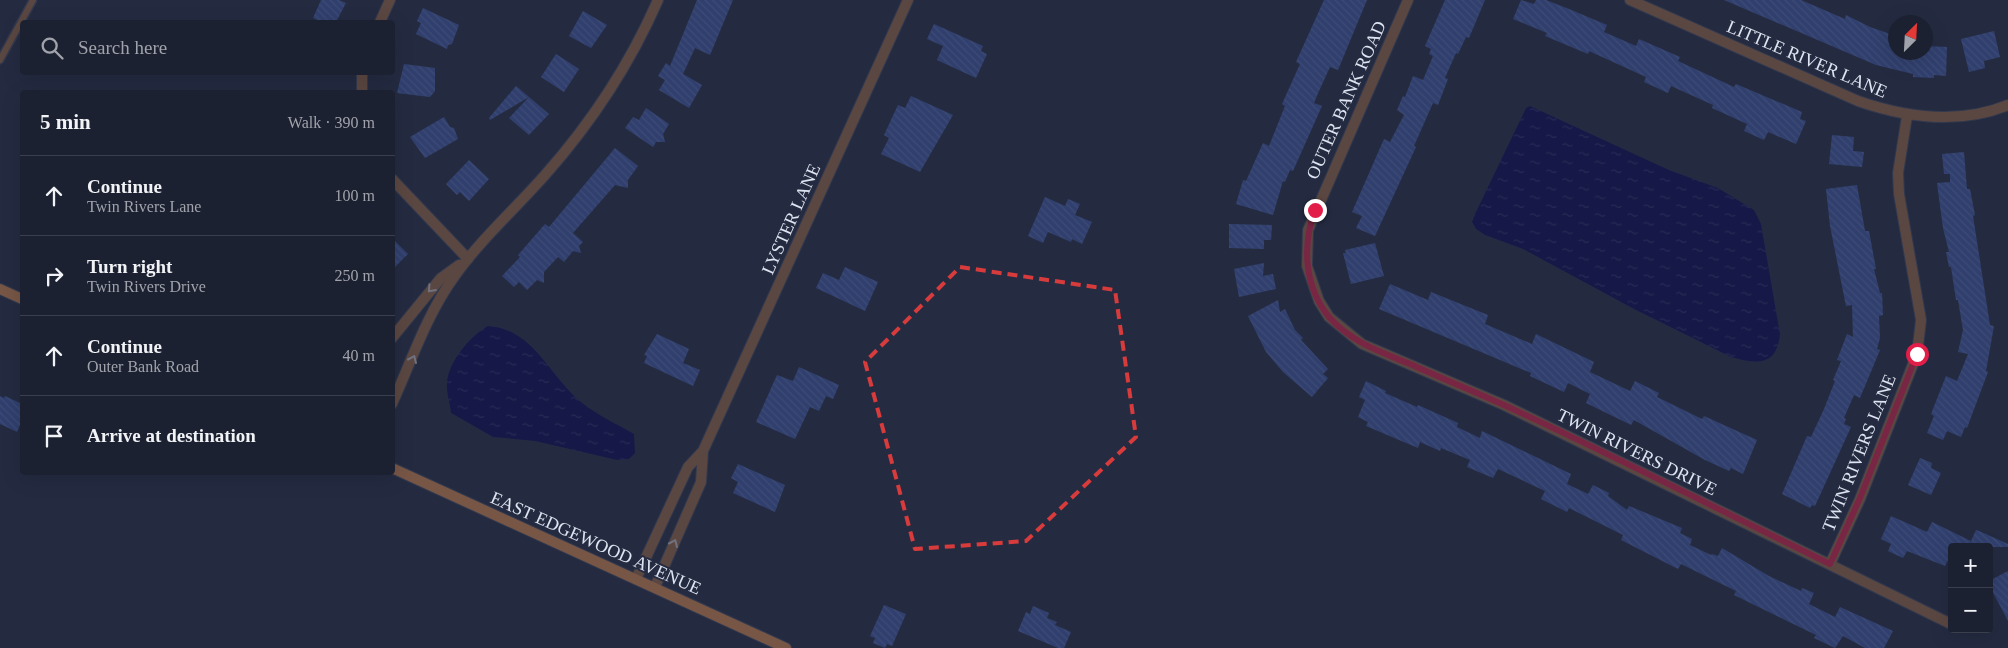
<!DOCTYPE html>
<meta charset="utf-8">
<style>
body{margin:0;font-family:Georgia,serif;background:#252939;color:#f1f3f6}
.controls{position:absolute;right:15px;bottom:15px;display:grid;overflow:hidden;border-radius:5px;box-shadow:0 5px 20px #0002}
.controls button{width:45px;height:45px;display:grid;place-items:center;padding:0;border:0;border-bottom:1px solid #3a3e4d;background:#1c2131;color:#f1f3f6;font:25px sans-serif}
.compass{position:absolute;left:1888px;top:15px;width:45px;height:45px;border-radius:50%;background:#1c2131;box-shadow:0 5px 20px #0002;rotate:24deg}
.stop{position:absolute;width:15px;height:15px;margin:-11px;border:4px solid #e11d48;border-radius:50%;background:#fff}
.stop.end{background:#e11d48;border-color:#fff;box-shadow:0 1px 5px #0008}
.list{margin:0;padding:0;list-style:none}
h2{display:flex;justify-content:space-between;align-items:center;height:65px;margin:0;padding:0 20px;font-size:21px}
h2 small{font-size:16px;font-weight:400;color:#a0a3ab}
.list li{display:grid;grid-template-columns:32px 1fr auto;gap:15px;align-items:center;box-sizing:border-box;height:80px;padding:0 20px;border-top:1px solid #3a3e4d}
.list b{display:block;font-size:19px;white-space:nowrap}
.list p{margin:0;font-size:16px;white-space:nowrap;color:#a0a3ab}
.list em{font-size:16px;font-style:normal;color:#a0a3ab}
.icon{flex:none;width:28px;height:28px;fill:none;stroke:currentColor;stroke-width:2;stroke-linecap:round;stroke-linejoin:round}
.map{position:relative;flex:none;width:2008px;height:648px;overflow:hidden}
.search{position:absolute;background:#1c2131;box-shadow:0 5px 20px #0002;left:20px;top:20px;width:375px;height:55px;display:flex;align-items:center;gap:12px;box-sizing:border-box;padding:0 18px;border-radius:5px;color:#a0a3ab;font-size:19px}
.panel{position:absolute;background:#1c2131;box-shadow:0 5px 20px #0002;left:20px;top:90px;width:375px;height:385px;border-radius:5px}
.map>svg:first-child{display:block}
.water{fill:url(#water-ripples)}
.building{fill:url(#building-back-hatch)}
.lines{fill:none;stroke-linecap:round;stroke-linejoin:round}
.lane-casing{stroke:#43495d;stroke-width:9}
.street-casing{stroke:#43495d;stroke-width:12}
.secondary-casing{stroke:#43495d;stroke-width:12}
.lane{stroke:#9d6944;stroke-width:6}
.street{stroke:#9d6944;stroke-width:10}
.secondary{stroke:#dc8a4c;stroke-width:10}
.oneway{stroke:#cec5c6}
.route{stroke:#e11d48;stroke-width:6}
.marked{fill:none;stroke:#d73b3c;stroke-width:4;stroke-dasharray:10 6;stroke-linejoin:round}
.labels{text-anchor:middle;stroke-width:4;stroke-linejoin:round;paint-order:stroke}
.street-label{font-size:18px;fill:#dee4f1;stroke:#252c41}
</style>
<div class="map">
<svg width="2008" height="648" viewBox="0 0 2008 648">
<defs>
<pattern id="water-ripples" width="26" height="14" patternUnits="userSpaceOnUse" patternTransform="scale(1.25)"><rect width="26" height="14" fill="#05044f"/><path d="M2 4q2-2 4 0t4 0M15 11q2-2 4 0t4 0" fill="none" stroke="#292869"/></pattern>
<pattern id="building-back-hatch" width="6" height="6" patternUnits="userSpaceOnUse" patternTransform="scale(1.25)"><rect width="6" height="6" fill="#3f58a5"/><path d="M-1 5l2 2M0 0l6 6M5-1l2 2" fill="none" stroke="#5a70b2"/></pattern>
</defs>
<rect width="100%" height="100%" fill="#252c41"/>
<path class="water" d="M1530,106l139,64 49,18 36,22 7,14 19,110c-3,33 -24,30 -49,23l-97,-48 -111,-60 -38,-14 -9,-6 -4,-7 3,-8 51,-106z
M488,326c46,3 61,50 93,76 16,13 36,22 53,32l1,19 -6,6 -12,1 -82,-19 -42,-4 -42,-24c-1,-9 -5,-21 -4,-31 2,-21 23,-46 41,-56z"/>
<path class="building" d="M321,0h18l7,3 -10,19h-14l-9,-4z
M697,0h36l-23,55 -15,-7 -12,26 19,11 -13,23 -30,-18 6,-10 -7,-4 8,-13 4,3z
M1324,0h43l-29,70 -8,-3 -11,24 -5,12 8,3 -29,65 -3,-1 -5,12 -2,-1 -10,34 -37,-11 7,-24 3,1 17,-38 6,3 16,-40 -3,-2 18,-40 -4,-2z
M1445,0h40l-16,38 -3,-1 -8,17 -2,-1 -11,25 3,1 -10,26 -5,-2 -19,43 2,1 -41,89 -19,-8 6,-12 -10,-4 32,-73 6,3 14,-27 -7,-5 6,-14 2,1 8,-21 10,4 10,-24 -4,-2 2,-5 -6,-3z
M1521,0l13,4 2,-4h10l23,9 38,16 -3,7 32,14 3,-7 41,18 -2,4 56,26 2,-3 66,28 -2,7 6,2 -10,23 -28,-12 -4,8 -20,-9 3,-7 -35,-16 1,-3 -42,-19 -3,7 -24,-11 2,-5 -57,-26 -1,3 -43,-18 2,-3 -34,-14z
M1724,0h77l44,19 1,-4 24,12 26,9v16h30v-6l21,1 -1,29 -12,-1v3l-21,-1v-3l-37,-9z
M423,8l36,17 -7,19 -4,1 -1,4 -31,-15 5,-11 -4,-2z
M583,11l24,14 -16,23 -22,-12z
M934,24l49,22 -2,5 6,3 -11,24 -39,-18 6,-14 -16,-7z
M1994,31l6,26 -16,4 1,7 -16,4 -8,-33z
M556,54l23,15 -15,23 -23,-15z
M404,64l31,4v23l-5,6 -33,-4z
M516,86l13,11 -39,23 -1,-2z
M911,96l42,19 -33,57 -39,-18 8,-16 -5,-3 14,-30 7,3z
M529,97l20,17 -20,21 -20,-17z
M646,108l23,16 -6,10 2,8h-9l-3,5 -28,-19 8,-11 6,3z
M444,117l6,10 4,1 4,11 -33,19 -15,-21z
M1832,135l22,2 -1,14 11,1 -2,15 -33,-3z
M615,148l23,18 -10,14v8l-13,-3 -42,48 10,9 -4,4 2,7 -8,-2 -9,11 -6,-5 -14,15v11l-7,-3 -10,10 -8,-8 -5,5 -12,-11 18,-19 -2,-2 27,-31 4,3z
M1964,152l3,37h3l5,26 -2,1 17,109 4,1 -8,45 2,1 -21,56 -2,-1 -4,10 -14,-6 -4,9 -16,-7 7,-17 -3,-2 15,-38 11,5 11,-27 -10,-2 5,-22 -5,-30h-2l-5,-33h-2l-3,-15h3l-6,-24 -6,-45 13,-1v-8h-6l-2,-20z
M469,160l20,19 -20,22 -9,-9 -3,3 -11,-11z
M1857,185l8,46h4l7,38h-2l6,24h2l1,22 -4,1 1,22 -3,11 3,1 -20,48 -6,-3 -10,23 2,1 -2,5 7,3 -36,79 -3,-1 -2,3 -28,-14 25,-58 4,1 13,-28 11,-28 -2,-1 8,-19 -4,-1 10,-26 6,3 -1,-32 -6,1 -16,-80 -4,-37z
M1045,197l20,9 3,-7 12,5 -5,11 17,7 -10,22 -10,-5 -1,3 -23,-10 -5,11 -15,-7z
M1229,224l43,1 -1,15h-7v9l-35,-1z
M392,238l16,16 -16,16z
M1375,243l9,33 -33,8 -8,-31h3l-1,-3z
M1264,263l-1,13 10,-2 3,15 -37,8 -5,-28z
M845,267l33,15 -13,29 -49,-23 7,-15 16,7z
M1390,284l38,16 3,-8 57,23 -3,9 47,20 4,-10 58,28 -4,10 40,19 5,-10 24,12 -2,4 45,22 2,-3 53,24 -14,34 -12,-6 -2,3 -24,-11 -71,-40 -3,5 -45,-22 4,-9 -22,-11 -4,9 -34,-16 1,-3 -152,-64z
M1278,300l2,12 5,-3 10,21 8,8 -2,2 27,29 -5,5 5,4 -16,19 -29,-25 -17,-20 -18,-36z
M657,334l32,15 -6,14 17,7 -7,16 -49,-23 3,-7 -3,-1z
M799,367l40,18 -6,14 -7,-3 -7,15 -9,-4 -15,32 -39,-17 21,-47 16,6z
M1366,381l20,10 -1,2 32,14 1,-2 40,18 -1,4 23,11 2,-7 89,43 -4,10 21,10 5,-9 16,8 -1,3 19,14 2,-4 53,22 -2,5 12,6 -2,6 21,10 1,-1 6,2 4,-8 47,28 32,15 1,-3 12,5 -5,11 26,13 5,-10 53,24 -9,17h-19l-22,-12 -8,12 -21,-10 2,-3 -82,-40 2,-4 -55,-27 -3,5 -57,-29 2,-5 -54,-27 -2,4 -26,-13 4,-8 -47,-22 -5,9 -26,-11 3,-7 -29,-12 -1,3 -20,-9 -2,6 -52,-22 2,-4 -10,-5 7,-17 -6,-3z
M0,396l4,2 1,-2 17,8v16l-5,12 -17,-8z
M1920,458l12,5 -1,5 10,5 -10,22 -23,-10z
M738,464l47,21 -10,27 -42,-19 5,-11 -7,-4z
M1891,516l36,16 5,-10 39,19 5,-11 3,1 29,13v3h-56v5l-7,14 -38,-15 -4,7 -15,-7 3,-7 -10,-5z
M2008,571v50l-19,-36v-4z
M884,605l22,9 -14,32 -5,-2 -2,4 -12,-5 2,-5 -5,-2z
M1033,606l16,7 -2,5 10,4 -2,3 16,7 -7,16h-6l-40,-17 8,-19 4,2z"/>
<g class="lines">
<defs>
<path id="lane" d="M0,60l33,-60"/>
<path id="street" d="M1408,0l-100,230 -1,36 12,35 10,16 33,27 142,61 445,218
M1630,0l228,101c49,17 101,24 150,4
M380,22l10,-22
M362,92v-20
M392,179l76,80
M392,338l49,-60 18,-13
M392,404c19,-42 35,-90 62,-127 26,-37 61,-68 91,-102 47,-53 85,-111 113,-175
M1830,564l30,-65 57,-145 4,-34 -22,-126 -1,-21 9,-57
M636,579l52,-112 15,-16 205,-451
M655,587l46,-105 2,-31"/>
<path id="secondary" d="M0,289l22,10
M392,468l394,180"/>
</defs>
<use href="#lane" class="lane-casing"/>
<use href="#street" class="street-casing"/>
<use href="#secondary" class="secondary-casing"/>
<use href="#lane" class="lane"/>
<use href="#street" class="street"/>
<use href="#secondary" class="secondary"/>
</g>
<defs><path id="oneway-chevron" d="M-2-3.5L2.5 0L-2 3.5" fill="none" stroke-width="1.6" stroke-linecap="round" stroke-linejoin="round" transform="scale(1.25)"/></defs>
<g class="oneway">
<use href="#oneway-chevron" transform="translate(431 289) rotate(132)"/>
<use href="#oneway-chevron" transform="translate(413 359) rotate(-66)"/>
<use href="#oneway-chevron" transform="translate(674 543) rotate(-66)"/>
</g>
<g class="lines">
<path class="route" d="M1315,210c-13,36 -11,76 14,107 22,25 52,35 81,47 31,14 63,27 94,41 109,50 217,106 326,159l30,-66 57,-144"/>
</g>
<path d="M0 0H2008V648H0ZM960,267l155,23 21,147 -110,104 -111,8 -50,-187z" fill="#252c41" fill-opacity=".55" fill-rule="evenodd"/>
<path class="marked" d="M960,267l155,23 21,147 -110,104 -111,8 -50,-187z"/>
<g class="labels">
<g class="street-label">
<text transform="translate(1807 59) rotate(23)" y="6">LITTLE RIVER LANE</text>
<text transform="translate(1346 100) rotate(-66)" y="6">OUTER BANK ROAD</text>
<text transform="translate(791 219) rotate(-66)" y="6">LYSTER LANE</text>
<text transform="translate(1637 452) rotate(26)" y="6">TWIN RIVERS DRIVE</text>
<text transform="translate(1859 453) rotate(-68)" y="6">TWIN RIVERS LANE</text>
<text transform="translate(596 543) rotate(24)" y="6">EAST EDGEWOOD AVENUE</text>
</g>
</g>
</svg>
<div class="controls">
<button>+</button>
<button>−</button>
</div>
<svg class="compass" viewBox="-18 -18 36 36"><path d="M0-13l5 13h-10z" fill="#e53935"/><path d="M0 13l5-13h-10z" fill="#a0a3ab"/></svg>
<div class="stop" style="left:1917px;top:354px"></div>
<div class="stop end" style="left:1315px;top:210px"></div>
<div class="search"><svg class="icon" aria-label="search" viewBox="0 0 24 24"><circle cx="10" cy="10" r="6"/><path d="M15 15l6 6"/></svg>Search here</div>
<section class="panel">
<h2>5 min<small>Walk · 390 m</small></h2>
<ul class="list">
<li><svg class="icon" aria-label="ahead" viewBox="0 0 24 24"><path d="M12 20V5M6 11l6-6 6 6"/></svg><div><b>Continue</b><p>Twin Rivers Lane</p></div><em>100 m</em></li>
<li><svg class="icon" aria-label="right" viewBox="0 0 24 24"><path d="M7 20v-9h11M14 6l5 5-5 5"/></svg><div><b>Turn right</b><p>Twin Rivers Drive</p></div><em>250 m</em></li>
<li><svg class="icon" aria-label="ahead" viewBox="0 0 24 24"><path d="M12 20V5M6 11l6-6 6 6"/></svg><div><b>Continue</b><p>Outer Bank Road</p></div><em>40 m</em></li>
<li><svg class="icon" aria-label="arrive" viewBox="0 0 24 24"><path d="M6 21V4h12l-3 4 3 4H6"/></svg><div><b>Arrive at destination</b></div></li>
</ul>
</section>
</div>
